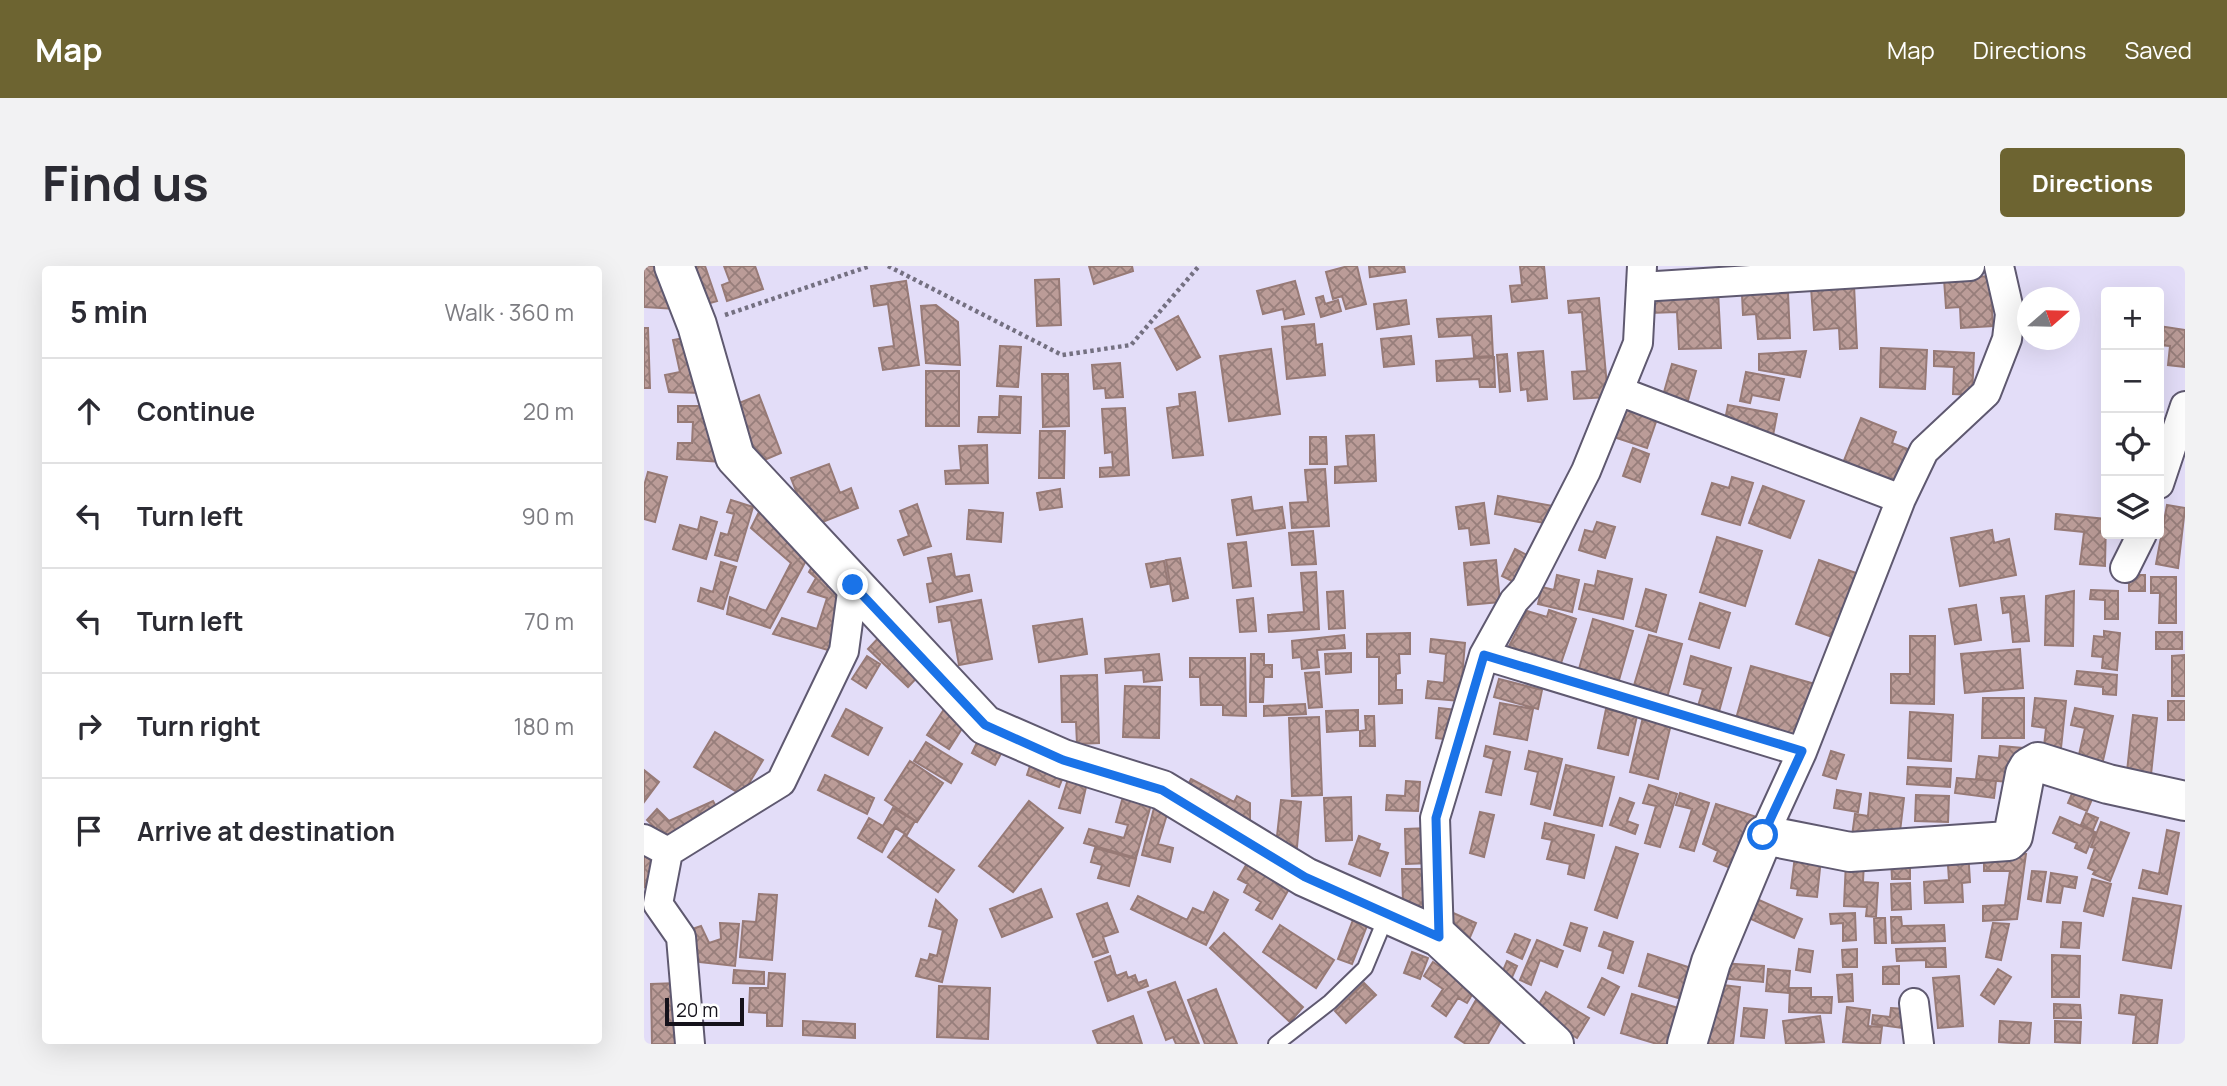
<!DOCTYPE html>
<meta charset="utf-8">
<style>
body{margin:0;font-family:Manrope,sans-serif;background:#f2f2f3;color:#2b2b33}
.controls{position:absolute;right:21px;top:21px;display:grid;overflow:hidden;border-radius:7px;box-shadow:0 7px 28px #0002}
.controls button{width:63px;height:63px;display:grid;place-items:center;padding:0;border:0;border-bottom:2px solid #e1e1e2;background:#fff;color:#2b2b33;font:35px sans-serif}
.compass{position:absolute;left:1373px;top:21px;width:63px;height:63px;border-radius:50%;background:#fff;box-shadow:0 7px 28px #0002;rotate:70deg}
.scale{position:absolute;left:21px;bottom:18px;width:79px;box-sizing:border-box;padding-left:7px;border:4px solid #15121b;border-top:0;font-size:19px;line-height:24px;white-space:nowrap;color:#15121b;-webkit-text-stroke:5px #fff;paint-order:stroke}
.stop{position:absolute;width:21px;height:21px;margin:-16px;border:5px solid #1a73e8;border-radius:50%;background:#fff}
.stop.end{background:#1a73e8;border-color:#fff;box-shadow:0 2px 7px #0008}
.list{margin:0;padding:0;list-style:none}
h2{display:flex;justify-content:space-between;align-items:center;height:91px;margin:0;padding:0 28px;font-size:30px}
h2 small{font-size:23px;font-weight:400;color:#7c7c81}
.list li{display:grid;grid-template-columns:46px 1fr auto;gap:21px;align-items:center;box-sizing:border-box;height:105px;padding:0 28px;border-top:2px solid #e1e1e2}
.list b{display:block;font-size:26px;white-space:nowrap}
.list em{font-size:23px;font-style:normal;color:#7c7c81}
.icon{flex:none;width:38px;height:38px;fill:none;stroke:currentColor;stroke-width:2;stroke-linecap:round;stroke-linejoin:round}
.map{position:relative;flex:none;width:1541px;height:778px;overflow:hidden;border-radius:7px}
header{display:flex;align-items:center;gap:42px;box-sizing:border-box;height:98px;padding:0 35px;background:#6d6431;color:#fff}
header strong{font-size:33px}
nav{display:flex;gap:38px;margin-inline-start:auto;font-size:24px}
.intro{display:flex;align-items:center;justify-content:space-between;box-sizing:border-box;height:168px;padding:0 42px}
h1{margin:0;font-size:49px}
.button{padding:18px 32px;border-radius:7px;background:#6d6431;color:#fff;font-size:24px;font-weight:700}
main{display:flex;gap:42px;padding:0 42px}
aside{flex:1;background:#fff;border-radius:7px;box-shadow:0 7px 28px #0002}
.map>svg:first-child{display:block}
.building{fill:url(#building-cross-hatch);stroke:#977a76;stroke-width:2}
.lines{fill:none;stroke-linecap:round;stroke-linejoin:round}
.lane-casing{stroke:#5f5970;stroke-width:18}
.street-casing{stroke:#5f5970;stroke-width:32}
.secondary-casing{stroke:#5f5970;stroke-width:42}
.path{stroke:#747081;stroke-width:4.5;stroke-dasharray:3.5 3.5;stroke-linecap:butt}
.lane{stroke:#fff;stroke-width:14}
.street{stroke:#fff;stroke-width:28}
.secondary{stroke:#fff;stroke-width:38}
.route{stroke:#1a73e8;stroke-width:9}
</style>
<header>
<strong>Map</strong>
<nav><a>Map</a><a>Directions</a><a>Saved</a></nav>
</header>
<div class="intro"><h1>Find us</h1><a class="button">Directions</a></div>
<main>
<aside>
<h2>5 min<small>Walk · 360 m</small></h2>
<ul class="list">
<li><svg class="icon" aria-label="ahead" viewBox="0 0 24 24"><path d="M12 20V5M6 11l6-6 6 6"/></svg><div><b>Continue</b></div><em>20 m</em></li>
<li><svg class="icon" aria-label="left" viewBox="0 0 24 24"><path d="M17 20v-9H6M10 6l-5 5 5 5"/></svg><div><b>Turn left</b></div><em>90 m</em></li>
<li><svg class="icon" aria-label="left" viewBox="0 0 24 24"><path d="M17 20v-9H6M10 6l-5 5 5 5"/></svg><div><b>Turn left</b></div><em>70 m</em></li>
<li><svg class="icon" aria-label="right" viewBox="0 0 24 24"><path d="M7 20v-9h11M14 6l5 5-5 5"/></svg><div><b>Turn right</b></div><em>180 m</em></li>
<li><svg class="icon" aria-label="arrive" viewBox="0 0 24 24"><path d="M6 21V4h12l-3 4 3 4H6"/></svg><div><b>Arrive at destination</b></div></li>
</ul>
</aside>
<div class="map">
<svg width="1541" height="778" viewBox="0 0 1541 778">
<defs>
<pattern id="building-cross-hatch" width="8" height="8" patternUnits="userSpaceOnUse" patternTransform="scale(1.75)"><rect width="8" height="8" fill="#bb9c98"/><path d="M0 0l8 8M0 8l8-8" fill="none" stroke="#977e7b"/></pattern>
</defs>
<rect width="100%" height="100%" fill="#e3ddf8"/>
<path class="building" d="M0,0h18l14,43 -32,-2z
M46,0h15l12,35 -14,4z
M80,0h31l8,23 -36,12 -5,-16 8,-3z
M445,0h43l1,5 -39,13z
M704,0h9l9,38 -20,5 -4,-13 -9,3 -7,-27z
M725,0h35l1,6 -35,5z
M876,0h24l3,32 -35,4 -2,-16 12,-1z
M1346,10l3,50 -32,2 -1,-21 -14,1 -2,-29z
M415,13l2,46 -24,1 -2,-46z
M262,15l13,84 -36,5 -4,-22 15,-2 -6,-42 -14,2 -3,-20z
M651,15l9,33 -19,5 -2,-10 -20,5 -6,-23z
M1210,19l3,63 -17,1 -1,-21 -25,2 -3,-43z
M1074,25l3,57 -42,1 -2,-37 -27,1 -1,-19z
M1144,27l2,45 -32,1 -2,-25 -13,1 -1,-20z
M679,30l2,8 13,-4 3,11 -20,6 -5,-19z
M955,32l9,99 -34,2 -2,-27 15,-1 -5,-59 -13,1 -1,-12z
M762,34l3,24 -32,5 -3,-25z
M292,39l22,17 2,43 -34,-2 -5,-57z
M534,50l22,41 -23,13 -22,-41z
M847,50l2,40 -19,1 -2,-22 -33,2 -2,-18z
M670,58l2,21 6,-1 3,31 -38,4 -5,-52z
M1515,60l26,4v37l-17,-2 2,-19 -11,-1z
M0,62h4l2,60h-6z
M767,70l3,28 -30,3 -3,-28z
M46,71l12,56 -33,-1 -4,-17 15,-3 -7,-32z
M356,80l21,1 -3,40 -21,-1z
M1237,82l46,2 -2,39 -45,-2z
M627,83l9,65 -51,7 -9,-65z
M899,85l4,48 -19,2 -1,-12 -6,1 -3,-37z
M1162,85l-6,26 -41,-7v-16z
M1290,85l40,2 -2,42 -19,-1 1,-27 -20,-1z
M863,88l3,37 -10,1 -3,-37z
M850,91l1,30h-15l-1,-8 -42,2 -1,-20z
M476,97l3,34 -17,1 -1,-10 -11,1 -2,-24z
M1028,98l24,7 -12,44 -22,-16z
M282,105h33v55h-33z
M1102,106l38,7 -5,21 -27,-5 -2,8 -10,-2z
M398,108h26l1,52 -26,1z
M551,126l8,63 -30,3 -6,-50 13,-2 -1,-12z
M115,129l22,58 -24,10 -23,-58z
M356,130l21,1 -1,36 -42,-1 1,-15h20z
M1084,139l49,9 -5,27 -48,-16z
M34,140h30l14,56 -45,-3 1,-16h14l1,-21h-15z
M481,142l4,67 -29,2v-9l13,-1 -1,-15 -7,1 -3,-44z
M980,142l33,11 -10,29 -33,-11z
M1217,152l35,14 -4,11 21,8 -15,39 -57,-22z
M396,165h25l-1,47h-25z
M730,169l2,46 -41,2v-16l13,-1 -2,-30z
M666,171h16l1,27h-17z
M343,179l1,38 -42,1 -1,-13 16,-1 -2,-24z
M989,182l16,6 -9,28 -17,-6z
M185,198l11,29 11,-5 7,20 -48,19 -19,-49z
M681,203l4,57 -37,2 -2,-25 18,-1 -3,-32z
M4,206l19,5 -12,45 -11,-3v-33z
M1088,211l21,6 -13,42 -38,-11 10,-31 17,5z
M1119,220l41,15 -14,37 -41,-15z
M416,223l2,18 -22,3 -3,-17z
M854,230l55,10 -3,18 -55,-10z
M607,231l2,14 29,-4 3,21 -48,7 -5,-35z
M87,234l22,7 -16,54 -22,-6 6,-22 7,2 6,-21 -7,-2z
M840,237l5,40 -18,2 -2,-17 -10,1 -3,-22z
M273,238l14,42 -27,9 -6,-15 11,-4 -9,-25z
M1523,239l18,3 -7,60 -22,-4z
M117,242l48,47 -39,73 -43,-14 3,-17 36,14 25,-48 -40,-35z
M325,244l34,3 -2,29 -34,-3z
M1412,248l50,5 -1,47 -25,-2 4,-32 -29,-3z
M57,251l16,5 -11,37 -33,-10 7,-24 18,5z
M953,256l18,5 -10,31 -26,-8 6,-20 8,2z
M1348,264l2,13 15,-4 7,36 -56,11 -9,-48z
M669,265l3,33 -24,1 -3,-32z
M1073,271l45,14 -17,55 -45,-14z
M602,276l5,44 -18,2 -5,-44z
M871,283l20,10 -13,27 -20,-10z
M307,288l4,23 14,-2 3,16 -42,11 -3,-18 6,-1 -5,-25z
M536,292l8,40 -15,3 -7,-41z
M852,294l4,42 -32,3 -4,-42z
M1175,294l46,16 -22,65 -47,-17z
M171,295l32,33 -9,59 -65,-19 9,-16 35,11 10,-31 -19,-6 8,-14 -7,-6z
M520,295l4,23 -17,3 -5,-23z
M77,296l15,5 -13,42 -25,-8 3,-13 12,4z
M954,305l34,8 -9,40 -44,-10 6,-25 10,2z
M672,306l3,57 -50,3 -1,-17 36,-3 -3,-39z
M913,309l22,5 -7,32 -34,-8 4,-17 12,3z
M1485,309h16v16h-16z
M1507,311h25v46h-17l1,-30h-9z
M1002,323l20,6 -10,37 -20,-6z
M1447,324l27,1v28h-13v-19l-15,-1z
M699,325l2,37 -16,1 -2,-37z
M1430,325l-1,55 -28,-1 1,-49z
M1380,330l5,45 -16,1 -3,-30 -7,1 -2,-15z
M609,332l3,33 -16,1 -3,-32z
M337,334l11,59 -33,6 -8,-45 -12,2 -2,-15z
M1056,337l30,10 -11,35 -30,-9z
M1332,339l5,35 -26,4 -6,-35z
M905,344l27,9 -17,50 -52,-19 20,-39 20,6z
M438,353l5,35 -48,8 -6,-36z
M949,353l40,12 -16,56 -40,-11z
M241,365l40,38 -17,18 -40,-38z
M1460,365l16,2 -3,37 -15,-2 1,-11 -11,-1 2,-20 10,1z
M1512,366h26v17h-26z
M766,367v21h-11l1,19 -4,1v16h6v13l-23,1v-47h-12v-23z
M700,369l1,13 -28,2 2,17 -17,2 -1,-12 -8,1 -1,-17z
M1005,369l33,9 -16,57 -34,-9z
M1266,370h25l-1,68 -43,-1v-29h19z
M787,373l34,4 -5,58 -34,-3 2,-17 16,2 2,-29 -16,-2z
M1376,383l3,39 -58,5 -4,-39z
M707,387v19l-25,2 -1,-20z
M515,388l3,26 -18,2 -1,-12 -37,3 -1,-14z
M607,388h13v11h8v12h-8l-1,25h-13z
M1541,389v41h-13v-40z
M223,390l13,8 -14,24 -14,-9z
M1047,390l40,12 -14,51 -21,-6 7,-24 -19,-5z
M546,392h55l1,58 -23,-1v-10h-22l-1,-28h-10z
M1107,400l64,18 -17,57 -63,-19z
M1433,405l40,4 -1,20 -13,-1v-7l-28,-3z
M675,406l3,35 -13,1 -4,-35z
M453,409l2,68 -22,1 -1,-22h-14l-1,-46z
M855,413l43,11 -4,19 -44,-12z
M481,420l35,1 -1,51 -36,-1z
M1339,432h41v40h-42z
M1391,432l31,3 -5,47 -17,-2 2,-18 -14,-2z
M1524,435h17v19h-17z
M856,437l33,6 -6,31 -33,-6z
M661,438l1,10 -42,2v-10z
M303,439l21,14 -19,30 -22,-14z
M795,442l17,2 -3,30 -17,-2z
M1431,442l38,8 -13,58 -24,-6 9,-40 -14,-3z
M202,443l36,19 -14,27 -36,-19z
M962,443l31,7 -9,39 -30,-7z
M714,444v20l-31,2 -1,-21z
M1266,446l43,3 -2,46 -43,-3z
M1489,449l24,3 -7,66 -24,-3z
M721,450h9l1,30h-15v-15l6,-1z
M675,451l3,78 -30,1 -3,-78z
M999,451l28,7 -13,55 -28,-7z
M71,466l48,28 -21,35 -48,-28z
M338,466l24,12 -11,21 -23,-12z
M282,476l36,22 -11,19 -37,-22z
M842,480l24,6 -9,43 -15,-3 8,-33 -10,-3z
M1356,480l23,2 -4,35 -43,-4 3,-23 20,2z
M885,485l33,8 -12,50 -19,-5 7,-32 -13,-3z
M1187,485l13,4 -8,24 -13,-4z
M389,491l33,13 -7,17 -32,-12z
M266,495l33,22 -26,39 -32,-22z
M922,499l48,12 -12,49 -48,-11z
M1264,501l43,2 -1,18 -43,-3z
M0,504l15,12 -15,20z
M426,507l16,14 -6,26 -21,-5z
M181,509l49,23 -7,16 -49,-24z
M1313,512l39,3 -2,17 -39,-5z
M547,513l43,23 3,-6 13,7v32l-68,-39z
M762,515l14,1 -2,29 -32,-1 1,-15 18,1z
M1005,519l28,9 -17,53 -15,-4 11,-37 -13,-3z
M1430,523l19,8 -6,14 -19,-8z
M1193,524l24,4 -3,18 -24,-4z
M480,527l28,8 -16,57 -52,-15 5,-14 35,9 4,-13 -12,-3z
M1036,527l29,10 -15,48 -14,-4 12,-38 -16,-4z
M1226,527l34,5 -6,50 -46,-12 3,-22 13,2z
M1272,529l33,1 -1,26 -33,-1z
M707,531l1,43 -26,1 -2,-43z
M976,532l14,5 -7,18 11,4 -3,9 -25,-9z
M637,534l20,2 -4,45 -21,-2z
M69,535l6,11 -51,29 -21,-21 10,-11 12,12z
M385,535l34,27 -50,64 -34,-26z
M1072,538l41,13 -22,53 -21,-9 4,-10 -15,-7z
M249,542l22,13 -8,14 -12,-7 -13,24 -24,-14 11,-20 14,8z
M510,542l14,3 -10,33 15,4 -3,14 -28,-7z
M836,546l14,3 -10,42 -14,-4z
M1442,547l12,5 -5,12 -12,-5z
M1416,551l35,15 -9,21 -11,-5 2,-5 -24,-10z
M1457,556l28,11 -19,48 -17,-7 2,-3 -7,-3 7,-20 -4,-1z
M901,557l49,12 -10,43 -16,-4 2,-10 -23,-5 5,-19 -10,-2z
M786,562l1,35 -25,1 -1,-35z
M1523,564l12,3 -12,61 -28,-6 4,-18 16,4z
M260,569l50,35 -16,22 -50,-35z
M715,570l21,8 -2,6 10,3 -8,23 -31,-12z
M972,581l22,7 -21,64 -22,-8z
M451,582l41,11 -7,27 -31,-8 4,-13 -11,-3z
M1324,584l2,32 -8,1 1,19 -38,1 -1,-21 25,-2 -2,-29z
M610,585l43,24 -25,44 -16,-9 5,-8 -17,-10 4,-8 -10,-5z
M1340,588h42l-9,65 -34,2v-15l22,-1 5,-34h-26z
M1266,589v24h-18l-1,-23z
M0,590l13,7 -13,25z
M1151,590l26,3 -4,38 -20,-2 1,-6 -7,-1z
M1202,595h18l-1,21 15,1 -2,34 -10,-1 1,-9 -23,-1z
M758,603h31l1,48 -31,-14z
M1388,605l14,1 -5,29 -13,-2z
M1407,607l26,4 -2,11 -12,-2 -3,17 -13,-1z
M1448,613l19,5 -8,32 -19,-5z
M1266,617l1,26 -19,1 -1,-26z
M397,623l11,28 -50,20 -12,-28z
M570,626l14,8 -22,45 -75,-36 7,-13 49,24 6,-12 11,5z
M115,628l18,1 -5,65 -32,-3 3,-36 13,1z
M1106,630l52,23 -8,19 -52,-23z
M1489,632l48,8 -10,62 -48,-8z
M292,634l21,20 -15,62 -26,-6 5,-17 7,2 2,-7 7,2 6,-26 -14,-4z
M463,637l11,29 -15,5 5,15 -15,5 -16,-43z
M714,641l14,6 -20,51 -14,-5z
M807,646l25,11 -11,26 -20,-23z
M1211,647l1,27 -13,1v-18l-12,1 -1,-10z
M1247,651h10l1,9 42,-1 1,16 -53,2z
M1230,652h11l1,25h-11z
M1419,656l18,1 -2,25 -18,-1z
M76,657l19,1 -4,42 -35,-4 -14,-31 15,-5 8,17 12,-4z
M927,657l16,5 -7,23 -16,-6z
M1349,657l16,1 -8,36 -15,-3z
M636,659l54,35 -18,28 -53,-36z
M960,666l29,10 -10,31 -15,-5 5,-17 -14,-5z
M580,667l79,74 -13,15 -80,-74z
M871,668l15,6 -8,19 -15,-7z
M893,674l26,11 -6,16 -17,-7 -9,25 -11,-5z
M1301,682l1,19h-20v-7l-29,1 -1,-12z
M1155,683l14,2 -3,21 -14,-2z
M1213,683v18h-14l-1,-17z
M768,686l16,6 -8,21 -16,-6z
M1004,688l49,16 -9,31 -49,-15z
M1408,689l28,1 -1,41h-27z
M466,690l6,20 10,-4 2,6 7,-3 3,8 8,-3 2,6 -40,15 -13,-39z
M863,695l10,5 -8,18 -10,-4z
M789,696l42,28 -8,13 -9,-5 -12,18 -14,-10 11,-17 -19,-13z
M1077,697l43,3 -1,16 -43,-4z
M1255,700v18h-16v-17z
M1124,703l22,2 -2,22 -22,-2z
M1354,703l13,8 -17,27 -13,-9z
M90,704l30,2v12l-31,-1z
M125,707l16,1 -3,52h-15v-13l-18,-1 1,-24h18z
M1208,708l1,27 -14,1 -2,-27z
M1315,710l4,50 -25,2 -5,-50z
M958,712l17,9 -15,28 -16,-8z
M531,716l24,62h-23l-3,-7 -7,3 -18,-48z
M35,717l1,61h-28l-1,-60z
M720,717l12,12 -30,28 -11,-12z
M1071,718l25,3 -7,57h-26z
M295,720l51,2 -2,51 -51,-2z
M1146,722h21v9h21l-1,16 -42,-1z
M572,723l21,55h-32l-17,-44z
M902,726l43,26 -12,20 -43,-25z
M988,728l56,17 -10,33h-21l-36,-11z
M1477,729l41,5 -5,44h-24l3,-29 -17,-2z
M833,732l28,16 -17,30h-22l-11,-7z
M1410,738l26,1 1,13h-27z
M1203,741l23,3 -2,16 14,1 -2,17 -37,-2z
M1100,742l23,2 -3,28 -23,-2z
M1247,742l14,1 -3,19 -30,-4 1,-9 17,2z
M489,750l9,28h-44l-5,-13z
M1176,750l4,26 -38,2 -3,-23z
M159,755l52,3v14l-52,-3z
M1356,755l31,2 -2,21 -30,-2z
M1411,755l26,1 -1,21 -25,-1z"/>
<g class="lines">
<defs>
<path id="lane" d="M632,778l54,-42 35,-34 22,-53"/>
<path id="street" d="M997,21l329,-21
M975,125l282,108
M1515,218l26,-78
M1481,302l17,-34
M840,389l318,97
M1120,569l38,-83 99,-253 23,-48 62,-58 21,-54 3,-25 -11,-48
M0,573l24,13
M795,671l-4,-119 49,-163 30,-54 12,-13 60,-117 52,-128 4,-77
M1270,737l5,41
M46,778l-9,-107 -23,-33 10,-52 113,-70 63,-131 9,-66"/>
<path id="secondary" d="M30,0l23,59 38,132 250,268 78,34 99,31 143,87 134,60 115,107
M1043,778l24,-82 53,-127 86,17 158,-11 5,-5 12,-62 4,-7 9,-5 70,22 77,17"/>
</defs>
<use href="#lane" class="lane-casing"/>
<use href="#street" class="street-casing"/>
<use href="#secondary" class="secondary-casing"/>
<path class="path" d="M244,0l174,89 69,-10 68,-79
M81,49l145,-49"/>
<use href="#lane" class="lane"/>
<use href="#street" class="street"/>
<use href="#secondary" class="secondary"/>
</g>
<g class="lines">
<path class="route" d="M209,319l132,140 78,35 99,30 143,87 134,60 -3,-119 48,-163 318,96 -39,84"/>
</g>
</svg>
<div class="controls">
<button>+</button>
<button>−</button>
<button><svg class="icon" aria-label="locate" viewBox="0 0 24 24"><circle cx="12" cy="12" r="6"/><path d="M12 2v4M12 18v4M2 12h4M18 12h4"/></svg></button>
<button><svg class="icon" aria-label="layers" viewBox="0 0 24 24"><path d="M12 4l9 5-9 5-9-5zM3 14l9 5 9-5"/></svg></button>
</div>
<svg class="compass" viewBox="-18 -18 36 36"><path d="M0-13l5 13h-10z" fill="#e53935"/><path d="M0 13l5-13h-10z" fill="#7c7c81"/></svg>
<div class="scale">20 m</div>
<div class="stop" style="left:1119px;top:569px"></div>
<div class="stop end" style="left:209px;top:319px"></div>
</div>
</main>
